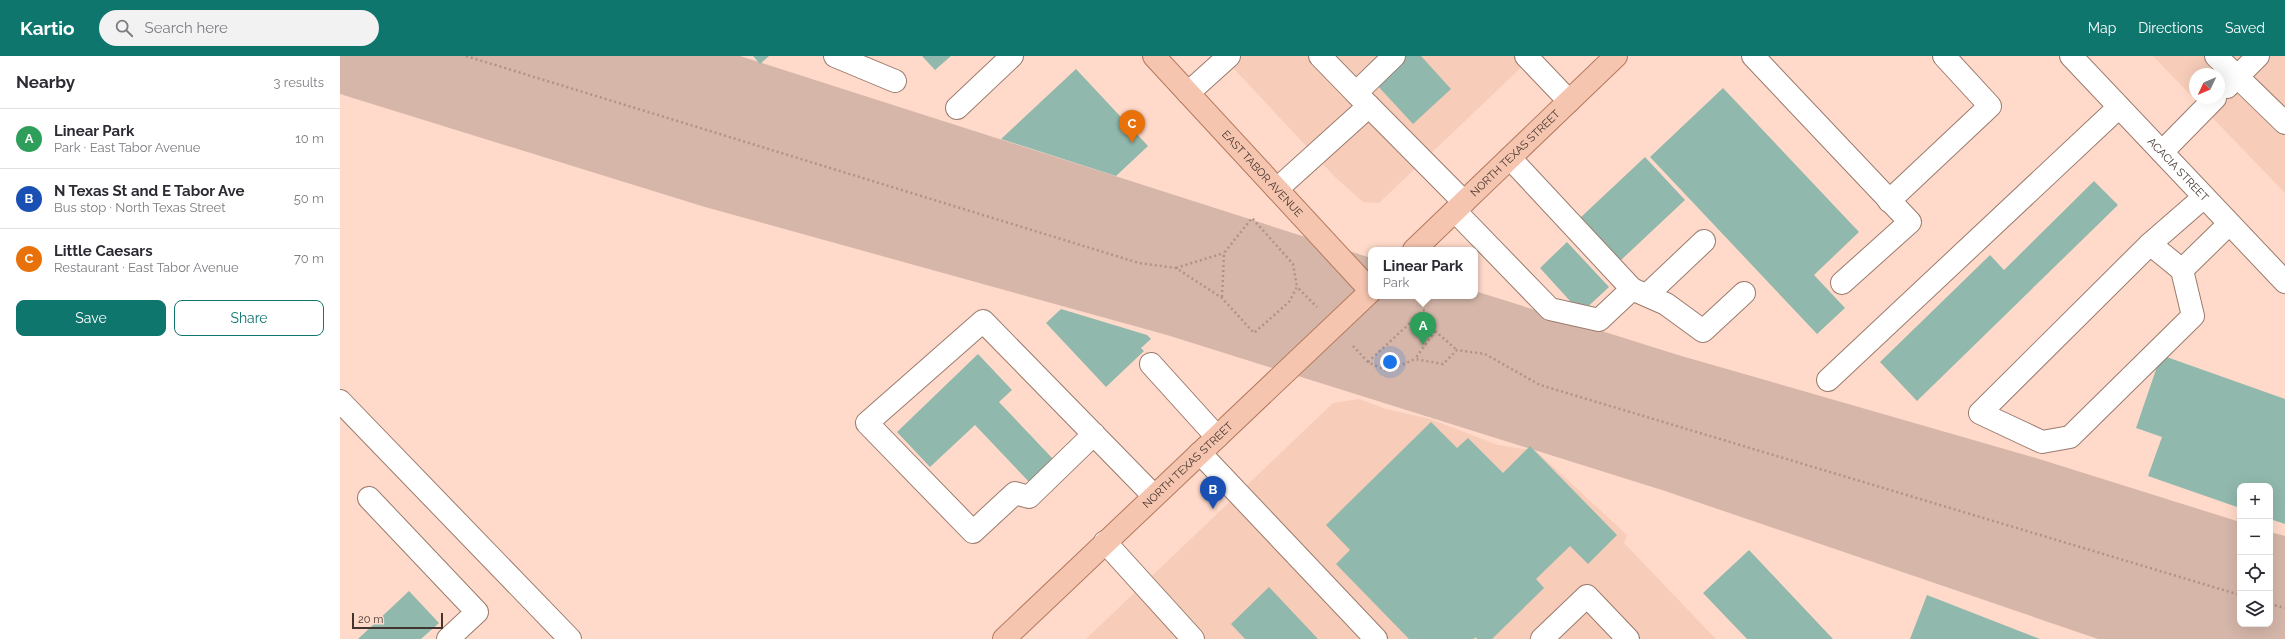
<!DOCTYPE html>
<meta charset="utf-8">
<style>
body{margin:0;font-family:Raleway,sans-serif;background:#f2f2f3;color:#2b2b33}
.controls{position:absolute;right:12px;bottom:12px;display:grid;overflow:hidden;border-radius:8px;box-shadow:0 4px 16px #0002}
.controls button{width:36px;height:36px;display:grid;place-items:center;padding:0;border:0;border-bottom:1px solid #e1e1e2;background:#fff;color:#2b2b33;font:20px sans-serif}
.compass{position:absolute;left:1849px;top:12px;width:36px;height:36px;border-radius:50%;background:#fff;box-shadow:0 4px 16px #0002;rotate:226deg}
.scale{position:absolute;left:12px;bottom:10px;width:91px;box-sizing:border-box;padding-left:4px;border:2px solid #42342e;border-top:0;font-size:11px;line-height:14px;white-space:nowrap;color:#42342e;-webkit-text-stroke:3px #ffdaca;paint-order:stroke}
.you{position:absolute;left:1050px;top:306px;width:14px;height:14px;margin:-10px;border:3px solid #fff;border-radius:50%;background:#1a73e8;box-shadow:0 0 0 6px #1a73e833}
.badge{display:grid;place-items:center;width:26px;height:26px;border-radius:50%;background:#0f766e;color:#fff;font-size:13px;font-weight:700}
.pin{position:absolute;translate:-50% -33px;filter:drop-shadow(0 1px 2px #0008)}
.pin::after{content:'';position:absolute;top:21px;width:14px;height:12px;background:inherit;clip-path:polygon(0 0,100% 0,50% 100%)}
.popup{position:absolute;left:1028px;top:191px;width:110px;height:52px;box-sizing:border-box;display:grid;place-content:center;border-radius:8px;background:#fff;filter:drop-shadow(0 1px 3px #0005);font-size:13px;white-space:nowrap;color:#7c7c81}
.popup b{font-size:15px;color:#2b2b33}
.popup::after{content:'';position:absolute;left:50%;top:100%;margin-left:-8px;border:8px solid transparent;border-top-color:#fff}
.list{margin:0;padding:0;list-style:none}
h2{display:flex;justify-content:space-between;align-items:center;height:52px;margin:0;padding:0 16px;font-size:17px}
h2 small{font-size:13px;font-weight:400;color:#7c7c81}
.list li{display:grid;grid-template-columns:26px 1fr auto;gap:12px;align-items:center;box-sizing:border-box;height:60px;padding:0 16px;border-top:1px solid #e1e1e2}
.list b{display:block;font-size:15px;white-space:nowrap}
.list p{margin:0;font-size:13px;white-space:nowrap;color:#7c7c81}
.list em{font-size:13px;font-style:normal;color:#7c7c81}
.actions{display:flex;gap:8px;padding:12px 16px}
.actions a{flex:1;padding:9px 0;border:1px solid #0f766e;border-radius:8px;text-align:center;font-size:14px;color:#0f766e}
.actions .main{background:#0f766e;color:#fff}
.icon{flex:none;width:22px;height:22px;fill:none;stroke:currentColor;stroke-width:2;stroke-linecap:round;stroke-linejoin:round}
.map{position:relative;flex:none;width:1945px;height:583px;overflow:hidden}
header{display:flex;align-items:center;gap:24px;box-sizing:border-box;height:56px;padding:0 20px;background:#0f766e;color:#fff}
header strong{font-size:19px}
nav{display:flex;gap:22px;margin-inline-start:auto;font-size:14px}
.search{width:280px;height:36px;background:#f2f2f3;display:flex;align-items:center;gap:10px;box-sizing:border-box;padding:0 14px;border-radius:22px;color:#7c7c81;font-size:15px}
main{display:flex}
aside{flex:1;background:#fff}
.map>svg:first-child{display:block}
.built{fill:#f7ccb9;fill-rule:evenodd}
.green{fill:#d5b6a9}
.building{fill:#90b8ac}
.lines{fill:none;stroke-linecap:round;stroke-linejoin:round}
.minor-casing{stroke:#9b7b6d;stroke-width:24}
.major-casing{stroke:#b3795f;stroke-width:24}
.path{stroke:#af9388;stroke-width:2.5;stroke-dasharray:2 3;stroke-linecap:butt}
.minor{stroke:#fff;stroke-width:22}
.major{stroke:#f6c5af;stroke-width:22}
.labels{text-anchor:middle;stroke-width:3;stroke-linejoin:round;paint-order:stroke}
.street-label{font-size:11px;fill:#42342e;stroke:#ffdaca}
</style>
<header>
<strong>Kartio</strong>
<div class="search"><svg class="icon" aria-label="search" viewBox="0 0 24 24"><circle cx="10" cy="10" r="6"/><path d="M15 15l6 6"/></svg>Search here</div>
<nav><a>Map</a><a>Directions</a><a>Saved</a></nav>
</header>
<main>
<aside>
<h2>Nearby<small>3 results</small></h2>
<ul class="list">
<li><span class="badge" style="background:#2e9e5b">A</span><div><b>Linear Park</b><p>Park · East Tabor Avenue</p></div><em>10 m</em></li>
<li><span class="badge" style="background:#1a4fb4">B</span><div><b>N Texas St and E Tabor Ave</b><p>Bus stop · North Texas Street</p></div><em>50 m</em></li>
<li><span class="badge" style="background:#e8710a">C</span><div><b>Little Caesars</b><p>Restaurant · East Tabor Avenue</p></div><em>70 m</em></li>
</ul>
<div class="actions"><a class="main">Save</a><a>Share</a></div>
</aside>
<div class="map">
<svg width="1945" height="583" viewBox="0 0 1945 583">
<rect width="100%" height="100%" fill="#ffdaca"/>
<path class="built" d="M882,0h311l-154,147 -16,-1 -29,-26z
M1813,0h132v137zM1855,18h24v24h-24z
M1019,343l27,10 44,10 68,26 38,6 91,84 -3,8 92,96h-630l247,-236z"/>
<path class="green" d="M0,0h400l631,202v38h104v-5l203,64 358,103 204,64v102h30v-92l15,4v103h-187l-433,-148 -498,-156 -462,-128 -365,-113z"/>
<path class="building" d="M413,0h16l-9,8z
M582,0h29l-16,14z
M1065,0h16l30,33 -38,35 -37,-40z
M736,13l72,77 -32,30 -115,-37z
M1383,32l136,144 -45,43 31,33 -28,26 -167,-177z
M1305,101l40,43 -65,61 -40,-43z
M1754,125l24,24 -201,196 -37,-39 110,-107 14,15z
M1227,186l42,45 -28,26 -41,-45z
M721,253l86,26 4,4 -10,9 3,3 -38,36 -60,-64z
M638,298l34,36 -13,12 55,58 -24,23 -55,-58 -45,42 -33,-35z
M1821,299l124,44v125l-15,-5v-33h-30v22l-92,-32 14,-39 -26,-9z
M1091,366l26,26 11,-10 35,35 27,-27 87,89 -29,29 -18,-18 -34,33 8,9 -52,51h-15l-1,-2 -3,2h-64l-73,-75 14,-14 -24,-25z
M1409,494l84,89h-86l-44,-46z
M929,531l49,52h-73l-14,-15z
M69,535l30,32 -18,16h-63z
M1587,539l113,44h-130z"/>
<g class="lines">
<defs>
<g id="minor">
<path d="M495,0l60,25"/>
<path d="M980,0l36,37"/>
<path d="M1054,0l-38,37 108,109"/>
<path d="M1186,0l43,45"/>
<path d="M1413,0l157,166 -68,61"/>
<path id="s1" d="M1731,0l214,226"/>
<path d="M1876,0l69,67"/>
<path d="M1887,31l31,-31"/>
<path d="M848,37l41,-37"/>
<path d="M617,52l55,-52"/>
<path d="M1822,96l53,-54"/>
<path d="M937,133l92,-83"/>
<path d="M1549,145l101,-95 -46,-50"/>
<path d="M1115,155l95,98 49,11 33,-31 -122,-131"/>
<path d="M1810,188l32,26 11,46 -123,121 -28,5 -62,-29z"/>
<path d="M1810,188l54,-47"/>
<path d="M1842,214l47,-46"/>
<path d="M1292,233l34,15 37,27 41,-38"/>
<path d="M1307,239l57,-54"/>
<path d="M811,308l66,73"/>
<path d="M1488,324l291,-273"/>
<path d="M0,345l230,238"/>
<path d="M754,378l-65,63 -14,-4 -42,39 -106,-109 116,-102 171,175"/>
<path d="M860,397l176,186"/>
<path d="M29,442l108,114 -29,27"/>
<path d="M765,486l88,97"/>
<path d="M1202,583l45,-43 41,43"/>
</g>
<g id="major">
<path id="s2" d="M814,0l217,235"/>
<path id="s3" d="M1074,194l202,-194"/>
<path id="s4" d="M664,583l367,-348"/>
</g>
</defs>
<use href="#minor" class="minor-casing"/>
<use href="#major" class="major-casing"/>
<path class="path" d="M126,0l673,207 37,5 46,30 32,35 35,-31 8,-15 20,20
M836,212l48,-15
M882,241l2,-44 28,-35 41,46 4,23
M1095,275l22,19
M1013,290l15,16 19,9 28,-12 28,5 14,-14 28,4 55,31 700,210
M1028,306l56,-52 11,21 -20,28
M1930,548l15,4"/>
<use href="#minor" class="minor"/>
<use href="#major" class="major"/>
</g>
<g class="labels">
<g class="street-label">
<text dy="4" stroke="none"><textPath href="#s3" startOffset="140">NORTH TEXAS STREET</textPath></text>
<text dy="4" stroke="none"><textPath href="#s1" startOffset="156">ACACIA STREET</textPath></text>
<text dy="4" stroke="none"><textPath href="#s2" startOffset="160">EAST TABOR AVENUE</textPath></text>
<text dy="4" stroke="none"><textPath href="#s4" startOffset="253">NORTH TEXAS STREET</textPath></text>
</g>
</g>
</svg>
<div class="controls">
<button>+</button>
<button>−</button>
<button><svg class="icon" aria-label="locate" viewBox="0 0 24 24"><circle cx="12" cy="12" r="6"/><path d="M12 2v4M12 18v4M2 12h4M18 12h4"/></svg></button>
<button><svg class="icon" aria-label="layers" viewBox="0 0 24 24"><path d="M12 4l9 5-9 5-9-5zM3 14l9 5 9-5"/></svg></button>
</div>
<svg class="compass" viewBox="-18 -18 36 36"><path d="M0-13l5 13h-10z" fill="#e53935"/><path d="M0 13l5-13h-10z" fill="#7c7c81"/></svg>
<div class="scale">20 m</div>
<div class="you"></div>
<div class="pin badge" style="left:1083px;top:289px;background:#2e9e5b">A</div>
<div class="popup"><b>Linear Park</b>Park</div>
<div class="pin badge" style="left:873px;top:453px;background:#1a4fb4">B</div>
<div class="pin badge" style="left:792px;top:87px;background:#e8710a">C</div>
</div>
</main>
